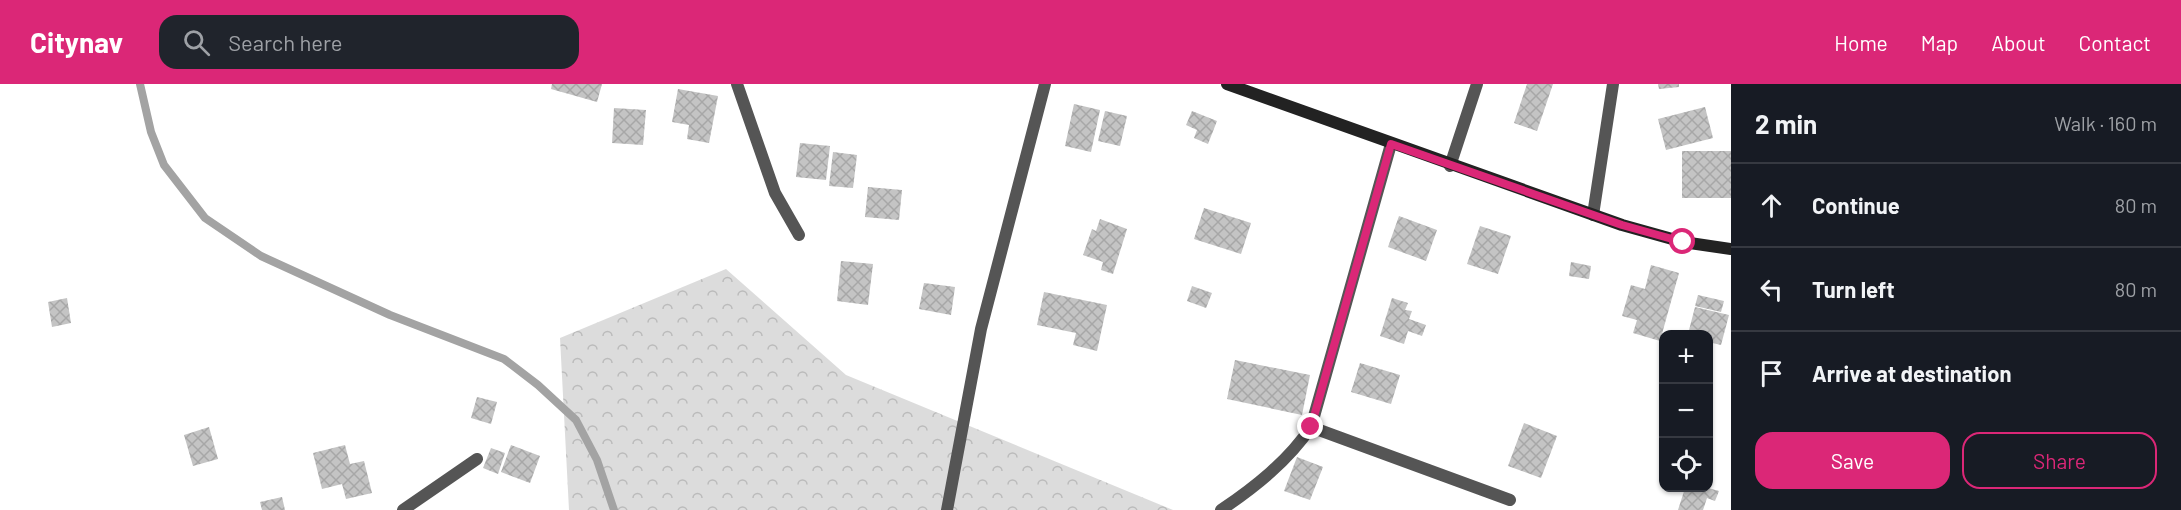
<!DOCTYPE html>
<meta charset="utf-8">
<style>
body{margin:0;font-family:Barlow,sans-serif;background:#20242c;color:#f1f3f6}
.controls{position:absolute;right:18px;bottom:18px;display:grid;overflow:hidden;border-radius:12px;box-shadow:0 2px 4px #0004}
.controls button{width:54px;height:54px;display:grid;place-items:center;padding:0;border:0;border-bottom:2px solid #363941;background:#171b24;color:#f1f3f6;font:30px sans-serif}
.stop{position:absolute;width:18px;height:18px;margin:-14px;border:4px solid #db2777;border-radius:50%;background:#fff}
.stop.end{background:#db2777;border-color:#fff;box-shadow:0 2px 6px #0008}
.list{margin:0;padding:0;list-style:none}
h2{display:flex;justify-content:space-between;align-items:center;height:78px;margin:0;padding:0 24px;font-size:26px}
h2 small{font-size:20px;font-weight:400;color:#9ea1a6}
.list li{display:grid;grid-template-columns:39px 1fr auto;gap:18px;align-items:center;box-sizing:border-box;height:84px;padding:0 24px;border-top:2px solid #363941}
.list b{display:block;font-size:22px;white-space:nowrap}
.list em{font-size:20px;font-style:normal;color:#9ea1a6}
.actions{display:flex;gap:12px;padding:18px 24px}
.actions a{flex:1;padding:14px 0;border:2px solid #db2777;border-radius:18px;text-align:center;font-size:21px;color:#db2777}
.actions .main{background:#db2777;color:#fff}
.icon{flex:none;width:33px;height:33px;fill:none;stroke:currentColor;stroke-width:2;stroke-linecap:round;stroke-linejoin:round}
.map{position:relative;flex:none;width:1731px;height:426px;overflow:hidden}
header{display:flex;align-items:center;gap:36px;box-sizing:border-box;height:84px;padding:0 30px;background:#db2777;color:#fff}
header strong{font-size:28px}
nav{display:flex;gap:33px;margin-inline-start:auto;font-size:21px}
.search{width:420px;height:54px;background:#20242c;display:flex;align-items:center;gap:15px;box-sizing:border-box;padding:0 21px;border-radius:18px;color:#9ea1a6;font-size:22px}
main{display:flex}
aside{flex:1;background:#171b24}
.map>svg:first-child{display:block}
.forest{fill:url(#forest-crowns)}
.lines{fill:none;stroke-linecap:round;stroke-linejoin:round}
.stream{stroke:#a3a3a3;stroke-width:8}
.building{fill:url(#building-cross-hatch)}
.service{stroke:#555;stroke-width:12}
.minor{stroke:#555;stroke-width:12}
.secondary{stroke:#222;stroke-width:12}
.route{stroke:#db2777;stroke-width:8}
</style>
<header>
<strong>Citynav</strong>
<div class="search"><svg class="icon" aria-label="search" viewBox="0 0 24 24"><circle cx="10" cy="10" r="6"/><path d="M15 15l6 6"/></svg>Search here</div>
<nav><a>Home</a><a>Map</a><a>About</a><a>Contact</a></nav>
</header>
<main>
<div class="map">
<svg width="1731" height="426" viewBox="0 0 1731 426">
<defs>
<pattern id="forest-crowns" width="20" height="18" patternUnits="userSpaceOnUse" patternTransform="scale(1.5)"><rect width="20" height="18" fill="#dcdcdc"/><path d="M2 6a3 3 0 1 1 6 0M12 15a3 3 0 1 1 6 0" fill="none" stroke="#bbb"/></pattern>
<pattern id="building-cross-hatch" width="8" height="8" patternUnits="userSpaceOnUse" patternTransform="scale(1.5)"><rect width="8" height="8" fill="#c4c4c4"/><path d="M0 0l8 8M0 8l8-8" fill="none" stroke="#a7a7a7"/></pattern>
</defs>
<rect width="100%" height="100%" fill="#fff"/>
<path class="forest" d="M726,185l120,106 327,135h-604l-9,-172z"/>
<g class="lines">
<path class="stream" d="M140,0l11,48 13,33 41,53 56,38 129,59 114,44 34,26 38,35 21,40 17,50"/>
</g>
<path class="building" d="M552,0h50l-5,18 -46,-13z
M1527,0h26l-16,47 -23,-8z
M1658,0h21v3l-20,2z
M678,5l40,7 -9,47 -22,-4 2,-14 -17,-3z
M1074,20l26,6 -9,42 -26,-6z
M1705,23l8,31 -47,12 -8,-31z
M614,24l32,2 -3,35 -31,-2z
M1105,27l22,5 -7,30 -22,-5z
M1192,27l25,10 -9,23 -14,-6 3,-8 -11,-5z
M800,59l30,3 -4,34 -30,-3z
M1682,67h49v47h-49z
M833,68l24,3 -4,33 -24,-2z
M868,103l34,3 -3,30 -34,-3z
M1204,124l47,15 -10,31 -47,-15z
M1399,132l38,14 -11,31 -38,-14z
M1100,135l27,10 -14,45 -12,-4 2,-8 -20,-7 9,-26 4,2z
M1480,142l31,10 -13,38 -31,-10z
M841,177l32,3 -5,41 -31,-4z
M1571,178l20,4 -2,13 -20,-3z
M1651,181l28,8 -19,68 -27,-8 4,-13 -15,-4 9,-31 14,4z
M924,199l31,4 -4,28 -32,-6z
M1192,202l20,7 -6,15 -19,-7z
M1044,208l63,13 -10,46 -24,-6 3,-12 -39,-8z
M1698,211l26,6 -3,11 -26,-6z
M67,214l4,25 -19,4 -4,-25z
M1392,214l16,5 -3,7 7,1 -3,8 17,6 -4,11 -14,-5 -4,13 -24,-8z
M1695,223l34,8 -8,30 -13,-3v-8h-20z
M1235,276l75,15 -8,40 -75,-16z
M1360,279l40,12 -9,29 -40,-12z
M477,313l20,5 -6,22 -20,-6z
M1524,339l33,13 -16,42 -33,-12z
M209,343l9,32 -25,7 -9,-31z
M345,361l5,19 14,-3 8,32 -26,6 -4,-15 -20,5 -9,-36z
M511,361l29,11 -10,27 -29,-11z
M491,364l14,5 -7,21 -15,-6z
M1297,373l26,10 -13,33 -26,-9z
M1685,404h23l11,3 -4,10 -8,-3 -4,12h-25z
M282,413l3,13h-23l-2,-8z"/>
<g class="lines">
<path class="service" d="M737,0l38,109 24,42
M1593,131l20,-131"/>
<path class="minor" d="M1450,82l27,-82
M1311,343l199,73
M403,426l74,-51
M947,426l34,-181 64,-245
M1221,426c34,-23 67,-49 90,-83l80,-283"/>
<path class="secondary" d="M1227,0l395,141 61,17 48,7"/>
</g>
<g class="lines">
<path class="route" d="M1311,343l80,-283 231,81 61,17"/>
</g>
</svg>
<div class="controls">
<button>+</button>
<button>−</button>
<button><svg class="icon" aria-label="locate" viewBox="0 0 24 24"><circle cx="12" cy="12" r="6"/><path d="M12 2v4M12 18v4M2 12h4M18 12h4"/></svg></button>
</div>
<div class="stop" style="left:1683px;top:158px"></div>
<div class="stop end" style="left:1311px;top:343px"></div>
</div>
<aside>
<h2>2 min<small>Walk · 160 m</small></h2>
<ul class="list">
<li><svg class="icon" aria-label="ahead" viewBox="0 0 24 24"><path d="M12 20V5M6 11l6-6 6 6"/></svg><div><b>Continue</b></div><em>80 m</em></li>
<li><svg class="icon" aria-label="left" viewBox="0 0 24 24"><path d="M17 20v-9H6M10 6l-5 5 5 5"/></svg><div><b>Turn left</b></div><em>80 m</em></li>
<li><svg class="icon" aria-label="arrive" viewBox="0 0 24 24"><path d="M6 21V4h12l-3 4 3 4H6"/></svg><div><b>Arrive at destination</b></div></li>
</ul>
<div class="actions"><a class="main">Save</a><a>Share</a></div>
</aside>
</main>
